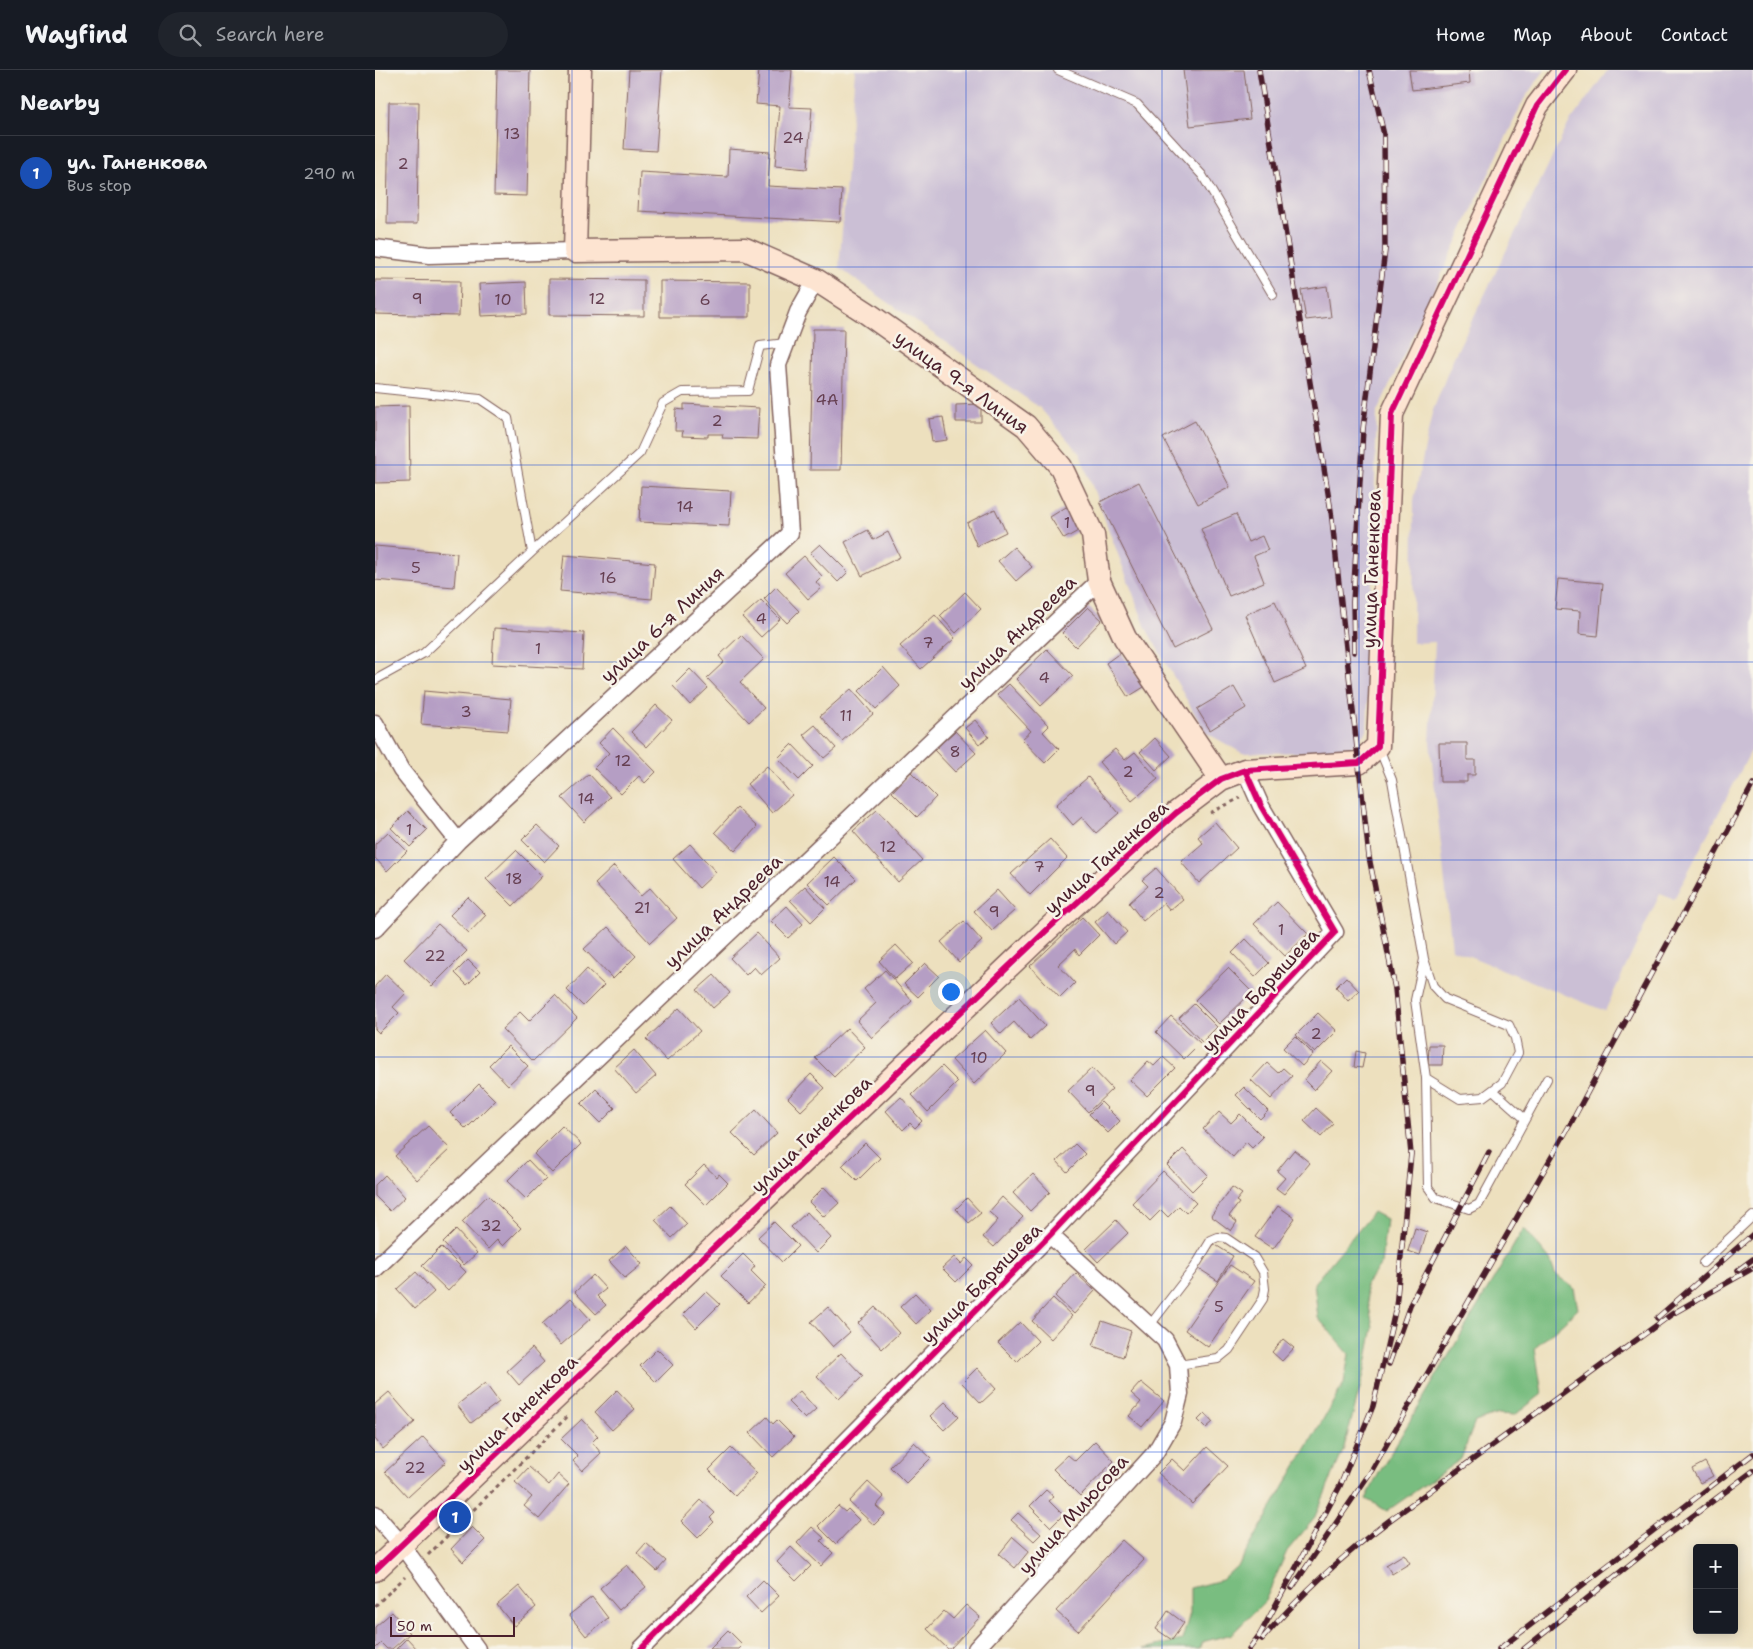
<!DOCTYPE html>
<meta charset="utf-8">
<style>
body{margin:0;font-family:"Shantell Sans",sans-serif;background:#20242c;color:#f1f3f6}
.controls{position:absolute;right:15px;bottom:15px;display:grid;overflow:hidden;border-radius:5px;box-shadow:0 2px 12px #0003}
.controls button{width:45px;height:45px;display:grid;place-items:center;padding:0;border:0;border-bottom:1px solid #363941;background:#171b24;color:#f1f3f6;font:25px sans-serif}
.scale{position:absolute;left:15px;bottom:12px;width:125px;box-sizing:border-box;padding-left:5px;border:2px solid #4a1f2b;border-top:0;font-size:14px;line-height:18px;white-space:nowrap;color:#4a1f2b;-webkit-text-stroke:4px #f7f3e8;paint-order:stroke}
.you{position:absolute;left:575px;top:921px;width:18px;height:18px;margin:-12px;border:4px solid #fff;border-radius:50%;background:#1a73e8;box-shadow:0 0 0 8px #1a73e833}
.badge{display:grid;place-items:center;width:32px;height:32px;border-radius:50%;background:#c8321e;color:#fff;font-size:16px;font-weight:700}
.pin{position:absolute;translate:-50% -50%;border:2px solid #fff;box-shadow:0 1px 5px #0006}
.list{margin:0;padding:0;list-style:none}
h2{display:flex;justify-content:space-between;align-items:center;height:65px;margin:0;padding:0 20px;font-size:21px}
h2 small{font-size:16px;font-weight:400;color:#9ea1a6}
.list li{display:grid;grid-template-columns:32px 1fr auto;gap:15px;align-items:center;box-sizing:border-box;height:75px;padding:0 20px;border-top:1px solid #363941}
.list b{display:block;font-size:19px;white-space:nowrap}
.list p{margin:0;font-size:16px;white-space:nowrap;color:#9ea1a6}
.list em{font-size:16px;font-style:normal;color:#9ea1a6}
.icon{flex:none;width:28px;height:28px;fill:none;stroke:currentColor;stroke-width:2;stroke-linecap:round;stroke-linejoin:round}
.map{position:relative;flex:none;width:1378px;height:1579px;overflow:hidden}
header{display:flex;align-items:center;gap:30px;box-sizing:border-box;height:70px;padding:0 25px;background:#171b24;border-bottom:1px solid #363941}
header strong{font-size:24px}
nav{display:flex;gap:28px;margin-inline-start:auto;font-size:18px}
.search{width:350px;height:45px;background:#20242c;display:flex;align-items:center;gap:12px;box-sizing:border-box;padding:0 18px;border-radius:28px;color:#9ea1a6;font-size:19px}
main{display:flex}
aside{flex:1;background:#171b24}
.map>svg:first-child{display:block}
.industrial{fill:#cbbfd5}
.forest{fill:#79bd80;stroke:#626e56}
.building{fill:#b59ec4}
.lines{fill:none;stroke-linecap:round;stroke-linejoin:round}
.lane-casing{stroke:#83635e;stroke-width:10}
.street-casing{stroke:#83635e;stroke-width:19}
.secondary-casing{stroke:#83635e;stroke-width:25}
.path{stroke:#83635e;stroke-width:3;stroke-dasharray:4 4;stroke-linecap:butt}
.lane{stroke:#fff;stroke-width:8}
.street{stroke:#fff;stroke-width:16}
.secondary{stroke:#fde4d1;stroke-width:22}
.rail-casing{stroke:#4a1f2b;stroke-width:5.5}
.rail{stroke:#f7f3e8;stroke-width:4;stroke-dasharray:11;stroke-linecap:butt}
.cycleway-casing{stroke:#f7f3e8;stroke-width:9}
.cycleway{stroke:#d6006c;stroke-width:6}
.grid{fill:none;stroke:#1d4ed8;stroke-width:1;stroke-opacity:0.55}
.labels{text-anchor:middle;stroke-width:5;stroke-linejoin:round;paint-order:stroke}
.number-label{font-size:16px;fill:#653f51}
.street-label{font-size:19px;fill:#4a1f2b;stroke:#f7f3e8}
</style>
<header>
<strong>Wayfind</strong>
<div class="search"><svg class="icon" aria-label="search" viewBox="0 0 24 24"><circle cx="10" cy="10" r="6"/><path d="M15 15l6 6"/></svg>Search here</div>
<nav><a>Home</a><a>Map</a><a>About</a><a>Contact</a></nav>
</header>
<main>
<aside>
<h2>Nearby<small></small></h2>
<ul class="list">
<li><span class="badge" style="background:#1a4fb4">1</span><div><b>ул. Ганенкова</b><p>Bus stop</p></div><em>290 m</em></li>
</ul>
</aside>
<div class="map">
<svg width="1378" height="1579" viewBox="0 0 1378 1579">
<rect width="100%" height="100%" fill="#f7f3e8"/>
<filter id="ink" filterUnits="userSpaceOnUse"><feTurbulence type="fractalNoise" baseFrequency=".02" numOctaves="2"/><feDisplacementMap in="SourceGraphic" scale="10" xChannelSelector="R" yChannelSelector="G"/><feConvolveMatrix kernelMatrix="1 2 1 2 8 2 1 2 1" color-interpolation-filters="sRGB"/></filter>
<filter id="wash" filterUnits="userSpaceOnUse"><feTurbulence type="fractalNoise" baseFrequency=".0096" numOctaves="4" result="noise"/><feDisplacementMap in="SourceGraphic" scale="20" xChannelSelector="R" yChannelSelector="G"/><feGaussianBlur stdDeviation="1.12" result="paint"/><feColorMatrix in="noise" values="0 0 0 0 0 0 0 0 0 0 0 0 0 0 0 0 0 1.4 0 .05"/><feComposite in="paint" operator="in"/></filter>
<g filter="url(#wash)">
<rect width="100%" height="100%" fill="#ede0be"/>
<path class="industrial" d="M480,0h690l-21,29 -147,313 -10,319 -21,21 -104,1 -37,-21 -59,-104 -66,-174 -40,-46 -201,-140z
M1233,0h145v677l-79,152 -14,-5 -55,117 -153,-62 -22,-207 5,-100 -22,1 1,-143 18,-87 21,-54 116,-236z"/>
<path class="forest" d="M998,1142l13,7 -5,46 -16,20 8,42 -8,43 -22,81 -29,68 -27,32 -22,50 -33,33 -30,8 -3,7h-56l39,-9 8,-27v-25l32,-8 18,-17 104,-180 5,-29 -31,-36 -4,-35z
M1149,1158l26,32 5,14 19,14 4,21 -43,39 7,46 -27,21 -17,-1 -23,8 -14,37 -74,52 -21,-12 13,-26z"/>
<g id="blocks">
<path class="building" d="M122,0h33l-3,126 -33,-1z
M254,0h33l-6,81 -32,-2z
M384,0h33l-3,37 23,1 -5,61 -32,-3 5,-60 -24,-2z
M808,0h61l6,49 -60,7z
M1034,0h60l1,13 -58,7z
M14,32h30l-2,122h-30z
M354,79l41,3 -2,34 74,4 -2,32 -202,-11 2,-39 88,5z
M174,209l95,1v36l-95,-1z
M0,210l85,1 -1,35 -84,-2z
M285,211l90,1v35h-90z
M151,212l1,32 -46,2 -2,-32z
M952,216l4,31 -25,3 -5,-30z
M438,259h31l-3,141h-31z
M309,334l75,4 -2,31 -35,-1 1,-4h-15v3l-26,-1 1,-5h-8l1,-22 8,1z
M606,334v18h-25v-17z
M34,336l1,76 -35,1v-76z
M568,347l4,23 -15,2 -3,-23z
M820,351l35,66 -32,17 -35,-66z
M764,412l74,147 -40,20 -73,-147z
M266,416l90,5 -2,35 -90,-4z
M696,434l14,23 -21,12 -14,-22z
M620,439l11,23 -29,14 -10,-23z
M861,444l12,28 14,-6 6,14 -14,6 10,26 -35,14 -28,-67z
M493,460l5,10 15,-8 12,25 -38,19 -17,-34z
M445,474l28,28 -10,10 -28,-29z
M0,476l82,7 -3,34 -79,-7z
M639,477l18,20 -16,14 -18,-20z
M189,485l91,8 -3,36 -92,-8z
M429,486l18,20 -6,6 5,6 -13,11 -23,-26z
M1183,509l45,4 -5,53 -19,-2 1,-23 -25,-2z
M401,517l23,24 -12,12 -23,-24z
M590,522l16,17 -25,24 -16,-17z
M386,530l19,19 -19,18 -19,-20z
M900,531l31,68 -31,14 -30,-68z
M713,537l14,13 -26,27 -14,-14z
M560,545l20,23 -34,31 -21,-23z
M119,558l90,5 -2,36 -90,-5z
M366,565l23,24 -24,23 24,26 -15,14 -42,-44 17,-16 -5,-6z
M672,579l26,27 -32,30 -25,-27z
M746,582l23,35 -16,10 -22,-34z
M508,597l17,19 -24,23 -17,-18z
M315,599l18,19 -18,17 -17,-19z
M634,614l40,42 -6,6 16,17 -14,14 -23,-24 9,-8 -34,-36z
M859,617l12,21 -36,22 -13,-21z
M476,619l22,25 -31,27 -22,-25z
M49,621l87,8 -3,32 -87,-7z
M281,635l16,15 -25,27 -16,-15z
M600,650l14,17 -10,7 -14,-16z
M440,655l21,23 -12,10 -21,-23z
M238,658l43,44 -11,11 -6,-7 -18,18 -27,-26 15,-15 -10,-10z
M580,661l21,22 -21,19 -21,-22z
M780,668l16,18 -15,14 -16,-18z
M1064,673h28v17h8v15h-8v7h-27z
M417,674l21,22 -14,14 -21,-22z
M740,679l10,11 10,-8 23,27 -26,22 -33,-39z
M392,696l25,29 -20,18 -25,-29z
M536,702l25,25 -19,20 -25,-25z
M214,704l21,23 -26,25 -22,-24z
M713,707l31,36 -23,20 -14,-16 -9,8 -17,-20z
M362,738l20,19 -22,24 -20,-19z
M502,740l45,50 -24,22 -45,-51z
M33,741l19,19 -17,17 -19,-19z
M840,752l22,26 -38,35 -18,-21 22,-19 -5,-6z
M162,755l22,21 -15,16 -22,-22z
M13,762l19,19 -20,20 -12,-13v-14z
M675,769l17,19 -37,37 -19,-21z
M315,774l26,28 -17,16 -26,-29z
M141,780l26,26 -29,30 -27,-27z
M459,787l22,22 -27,26 -22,-22z
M239,796l27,30 9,-8 27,30 -27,25 -55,-59z
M781,798l27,31 -13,11 -6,-7 -21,18 -14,-18 19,-17 -6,-6z
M430,816l20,22 -14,14 -21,-22z
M622,820l18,20 -23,21 -18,-20z
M93,827l18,18 -17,18 -19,-18z
M902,832l31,32 -23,22 -31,-32z
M412,836l16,18 -15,14 -17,-17z
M733,840l19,22 -13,12 -19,-22z
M707,847l17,18 -20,20 -4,-6 -17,16 17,18 -15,15 -30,-32z
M589,851l18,20 -23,21 -18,-20z
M63,854l29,27 -35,35 -28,-27z
M233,857l28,29 -23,23 -29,-30z
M382,863l23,25 -19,17 -7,-8 -8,8 -16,-17z
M871,869l23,24 -14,14 -23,-24z
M521,875l17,18 -18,16 -16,-18z
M93,890l12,12 -13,13 -12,-12z
M550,893l14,13 -21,21 -14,-13z
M853,898l24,24 -33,32 -24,-24z
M212,899l17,16 -21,21 -16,-16z
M510,900l27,31 -40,37 -15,-17 19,-18 -12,-14z
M11,904l20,19 -13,14 6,6 -20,20 -4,-4v-43z
M339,905l16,18 -17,15 -16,-18z
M971,907l13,14 -11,10 -12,-14z
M180,925l22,23 -44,43 -31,-32 18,-17 9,9z
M644,927l26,29 -15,14 -16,-18 -13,12 -10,-11z
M819,934l23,23 -15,15 -23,-24z
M304,938l21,23 -33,30 -21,-22z
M943,943l19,18 -22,22 -19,-18z
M796,946l29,27 -16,16 -28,-27z
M472,958l18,19 -31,30 -19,-19z
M610,960l21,23 -32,31 -22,-24z
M920,966l18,18 -11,12 -19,-18z
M1054,975h14l-1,20h-14z
M133,976l20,20 -20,19 -19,-20z
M259,980l22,26 -20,17 -22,-25z
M981,981l9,2 -3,15 -8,-1z
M788,987l12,11 -28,28 -17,-16 18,-19 6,5z
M946,991l11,10 -18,19 -10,-10z
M892,993l11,10 5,-5 9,8 -21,23 -20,-19z
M567,996l16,16 -30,30 -16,-17z
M717,998l20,21 -24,23 -20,-21z
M436,1004l14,14 -24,23 -13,-13z
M104,1014l16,16 -29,29 -16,-16z
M869,1017l24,24 -8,8 -24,-24z
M221,1019l19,19 -15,15 -19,-19z
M526,1027l21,24 -7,7 -5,-5 -7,7 -17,-19z
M726,1032l19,19 -12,12 -19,-19z
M941,1038l17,16 -12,13 -17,-16z
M381,1040l21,23 -23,22 -22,-22z
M844,1042l12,11 9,-9 23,23 -11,11 -6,-6 -13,15 -30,-28z
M53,1056l22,23 -33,31 -22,-24z
M187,1056l19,18 -29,29 -18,-19z
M490,1073l15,15 -23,23 -15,-15z
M700,1074l10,10 -18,18 -10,-11z
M808,1079l25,26 -16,16 -25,-26z
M919,1080l16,13 -26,31 -8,-6 9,-10 -8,-7z
M153,1090l18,19 -20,20 -19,-18z
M329,1095l13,12 2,-3 9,9 -22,22 -21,-21z
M788,1101l33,32 -10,10 -7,-7 -11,11 -7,-7 -11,11 -18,-18z
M658,1104l17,18 -20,19 -17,-18z
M10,1105l20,22 -15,14 -15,-15v-11z
M449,1117l15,16 -15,14 -15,-15z
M857,1117l10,7 -6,7 3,2 -10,13 8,6 -6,9 -20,-15z
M113,1125l33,33 -18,18 -6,-6 -9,9 -26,-27z
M627,1127l21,20 -29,30 -11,-10 15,-17 -9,-8z
M592,1128l14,15 -12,10 -13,-14z
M295,1136l17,18 -15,14 -17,-18z
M903,1136l17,12 -22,31 -18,-12z
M432,1142l24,26 -15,15 -25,-26z
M741,1150l12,13 -30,29 -12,-13z
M399,1152l24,24 -16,16 -24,-25z
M1040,1158l12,4 -7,23 -12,-4z
M81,1160l21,23 -13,12 -21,-22z
M839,1174l19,12 -15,25 -20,-13z
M251,1176l16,18 -17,14 -16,-17z
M66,1177l25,25 -18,19 -26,-25z
M368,1184l12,12 -4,5 15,15 -18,17 -27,-27z
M579,1187l7,7 5,-6 7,7 -17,17 -14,-14z
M855,1195l24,16 -46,66 -23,-17z
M41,1202l18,20 -19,17 -18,-20z
M701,1203l19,18 -21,23 -19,-18z
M218,1205l13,14 -9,7 9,9 -10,9 -21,-22z
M331,1221l14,13 -24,24 -13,-14z
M540,1223l16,17 -15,14 -16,-17z
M196,1228l19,21 -29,26 -19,-21z
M678,1228l19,18 -21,23 -19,-18z
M453,1237l22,25 -17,15 -22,-25z
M500,1237l24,26 -17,16 -24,-26z
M727,1251l29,10 -8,26 -30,-11z
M645,1252l18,19 -21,21 -19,-19z
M908,1269l11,9 -12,13 -10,-9z
M157,1278l12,14 -25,23 -12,-14z
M282,1279l16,16 -17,17 -16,-16z
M466,1283l22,23 -24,23 -22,-23z
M602,1298l19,21 -15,14 -19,-20z
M766,1312l23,19 -22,26 -13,-11 12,-14 -10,-9z
M110,1313l14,19 -28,21 -14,-18z
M242,1320l18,19 -23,21 -17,-18z
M425,1321l16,18 -11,10 -17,-17z
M14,1322l26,30 -32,27 -8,-10v-35z
M570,1332l14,14 -15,14 -14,-14z
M830,1343l8,9 -7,6 -8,-8z
M392,1347l6,7 4,-4 17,17 -21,20 -23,-24z
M207,1349l16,17 -6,6 9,11 -19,18 -9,-10 5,-5 -17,-17z
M48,1367l23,25 -38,35 -23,-25z
M720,1371l19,20 -34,35 -27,-27 15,-14 7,6z
M539,1372l17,16 -25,25 -16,-16z
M832,1377l21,19 -36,38 -34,-31 14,-14 13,12z
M356,1378l26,25 -22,23 -26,-26z
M1330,1392l8,14 -13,7 -8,-14z
M154,1397l20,18 9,-11 11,10 -30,35 -15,-13 8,-9 -17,-15z
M493,1412l16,15 -8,9 9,8 -11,11 -25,-23z
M671,1420l8,7 -5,4 14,14 -12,12 -21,-21z
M326,1430l14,13 -5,5 4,4 -16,16 -17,-17z
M463,1436l7,6 3,-3 11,11 -23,24 -18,-18z
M84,1441l2,3 -10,9 -2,-3z
M643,1443l23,21 -7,7 -23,-21z
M97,1457l13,13 -22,22 -12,-13z
M437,1457l12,11 -3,3 12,12 -12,13 -24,-23z
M638,1467l16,14 -14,17 -16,-14z
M747,1470l22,20 -66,71 -22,-20z
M271,1473l20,18 -9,10 -20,-18z
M416,1477l20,19 -15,15 -19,-19z
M1029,1484l6,9 -18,11 -6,-9z
M252,1495l19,22 -27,23 -19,-22z
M388,1510l16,16 -18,17 -15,-16z
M144,1516l17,21 -22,19 -17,-21z
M217,1527l16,21 -22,18 -17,-21z
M591,1535l14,12 -30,32h-2l-21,-20 17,-18 9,8z
M793,1541l16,12 -12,17 -16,-11z
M17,1542l18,21 -18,16h-5l-6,-6 -6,6v-22z
M353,1560l15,15 -4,4h-30z
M32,1568l10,11h-21z"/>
</g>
</g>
<g filter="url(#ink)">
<use href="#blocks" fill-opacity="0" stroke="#83635e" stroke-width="1"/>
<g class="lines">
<defs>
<path id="lane" d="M683,0l79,34 65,71 71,120
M0,318l105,11 28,19 24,134 -108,101 -49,27
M157,482l108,-99 23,-50 19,-11 66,-1 12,-45 26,-3
M1004,678l13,32 32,179 -9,41 11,78 34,21 23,-2 19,-14 16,-30 -3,-15 -6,-13 -64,-26 -12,-13 -9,-27
M1051,1008l2,109 8,11 33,11 10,-5 68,-125
M1118,1020l32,29
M1328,1193l50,-47
M775,1255l44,-57 17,-28 7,-3 8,1 28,19 9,15 2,17 -2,10 -34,51 -11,9 -40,6"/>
<path id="street" d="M0,178l54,7 146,-4
M0,653l26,47 57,71
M0,859l83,-88 332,-308 -12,-168 20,-53 18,-32
M0,1199l724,-688
M0,1444l26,30 76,105
M266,1579l409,-414 285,-303 -74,-126 -16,-36
M601,1579l179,-196 18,-31 7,-28 -2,-29 -13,-25 -115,-105"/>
<path id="secondary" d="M205,0l-5,181 170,-2 71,31 51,33 159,113 35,41 32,68 6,46 26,57 96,141
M0,1500l673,-641 128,-116 45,-34 24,-9 114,-7 19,-17 14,-332 145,-308 28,-36"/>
</defs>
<use href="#lane" class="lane-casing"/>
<use href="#street" class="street-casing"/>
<use href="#secondary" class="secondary-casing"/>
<path class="path" d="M835,743l30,-15
M53,1485l141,-140
M0,1536l30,-29"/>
<use href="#lane" class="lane"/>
<use href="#street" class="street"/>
<use href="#secondary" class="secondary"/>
<defs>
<path id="rail" d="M979,582l-1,-50 10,-173 22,-179 -1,-115 -15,-65
M1363,1200l15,-11
M1282,1248l96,-84
M1014,1294l21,-59 79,-153
M917,1518l80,-118 199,-347 182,-339
M883,1568l82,-152 33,-80 23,-99 15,-153 -16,-165 -26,-132 -38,-346 -72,-441
M887,1569c39,-45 80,-83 128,-119l282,-206 81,-46
M874,1579l12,-16
M1124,1579l254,-195
M1149,1579l134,-107 95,-71"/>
</defs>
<use href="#rail" class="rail-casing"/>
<use href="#rail" class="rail"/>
<defs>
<path id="cycleway" d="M0,1500l673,-641 128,-116 45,-34 24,-9 114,-7 19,-17 14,-332 145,-308 28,-36
M266,1579l409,-414 285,-303 -74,-126 -16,-36"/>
</defs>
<use href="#cycleway" class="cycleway-casing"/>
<use href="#cycleway" class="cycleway"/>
</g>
</g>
<path class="grid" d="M197,0v1579M394,0v1579M591,0v1579M787,0v1579M984,0v1579M1181,0v1579M0,197h1378M0,395h1378M0,592h1378M0,790h1378M0,987h1378M0,1184h1378M0,1382h1378"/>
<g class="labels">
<g class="number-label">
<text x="137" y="69">13</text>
<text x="418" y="73">24</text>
<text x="28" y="99">2</text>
<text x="42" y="234">9</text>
<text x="222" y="234">12</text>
<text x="128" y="235">10</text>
<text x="330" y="235">6</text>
<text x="452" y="335">4А</text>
<text x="342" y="356">2</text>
<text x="310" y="442">14</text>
<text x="692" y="458">1</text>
<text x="41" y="503">5</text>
<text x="233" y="513">16</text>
<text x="386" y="554">4</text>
<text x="553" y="578">7</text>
<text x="163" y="584">1</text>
<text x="669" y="613">4</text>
<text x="91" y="647">3</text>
<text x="471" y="651">11</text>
<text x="580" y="687">8</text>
<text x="248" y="696">12</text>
<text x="753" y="707">2</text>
<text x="211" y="734">14</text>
<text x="34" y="765">1</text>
<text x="513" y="782">12</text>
<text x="664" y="802">7</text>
<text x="139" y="814">18</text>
<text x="457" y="817">14</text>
<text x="784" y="828">2</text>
<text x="267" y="843">21</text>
<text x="619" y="847">9</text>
<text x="906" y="865">1</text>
<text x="60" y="891">22</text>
<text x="941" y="969">2</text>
<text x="604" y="993">10</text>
<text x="715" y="1026">9</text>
<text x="116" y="1161">32</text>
<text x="844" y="1242">5</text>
<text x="40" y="1403">22</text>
</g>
<g class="street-label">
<text transform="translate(587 312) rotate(36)" y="7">улица 9-я Линия</text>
<text transform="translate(996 499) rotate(-88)" y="7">улица Ганенкова</text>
<text transform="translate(287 554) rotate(-43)" y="7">улица 6-я Линия</text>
<text transform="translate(642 562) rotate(-44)" y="7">улица Андреева</text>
<text transform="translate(731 787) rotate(-42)" y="7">улица Ганенкова</text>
<text transform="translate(348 841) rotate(-44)" y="7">улица Андреева</text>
<text transform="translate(885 920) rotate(-47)" y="7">улица Барышева</text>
<text transform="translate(436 1064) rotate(-44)" y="7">улица Ганенкова</text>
<text transform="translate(606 1213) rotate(-45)" y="7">улица Барышева</text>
<text transform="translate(142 1343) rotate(-44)" y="7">улица Ганенкова</text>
<text transform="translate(698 1444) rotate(-48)" y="7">улица Миюсова</text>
</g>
</g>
</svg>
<div class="controls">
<button>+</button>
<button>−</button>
</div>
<div class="scale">50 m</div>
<div class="you"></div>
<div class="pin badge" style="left:80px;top:1447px;background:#1a4fb4">1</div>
</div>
</main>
